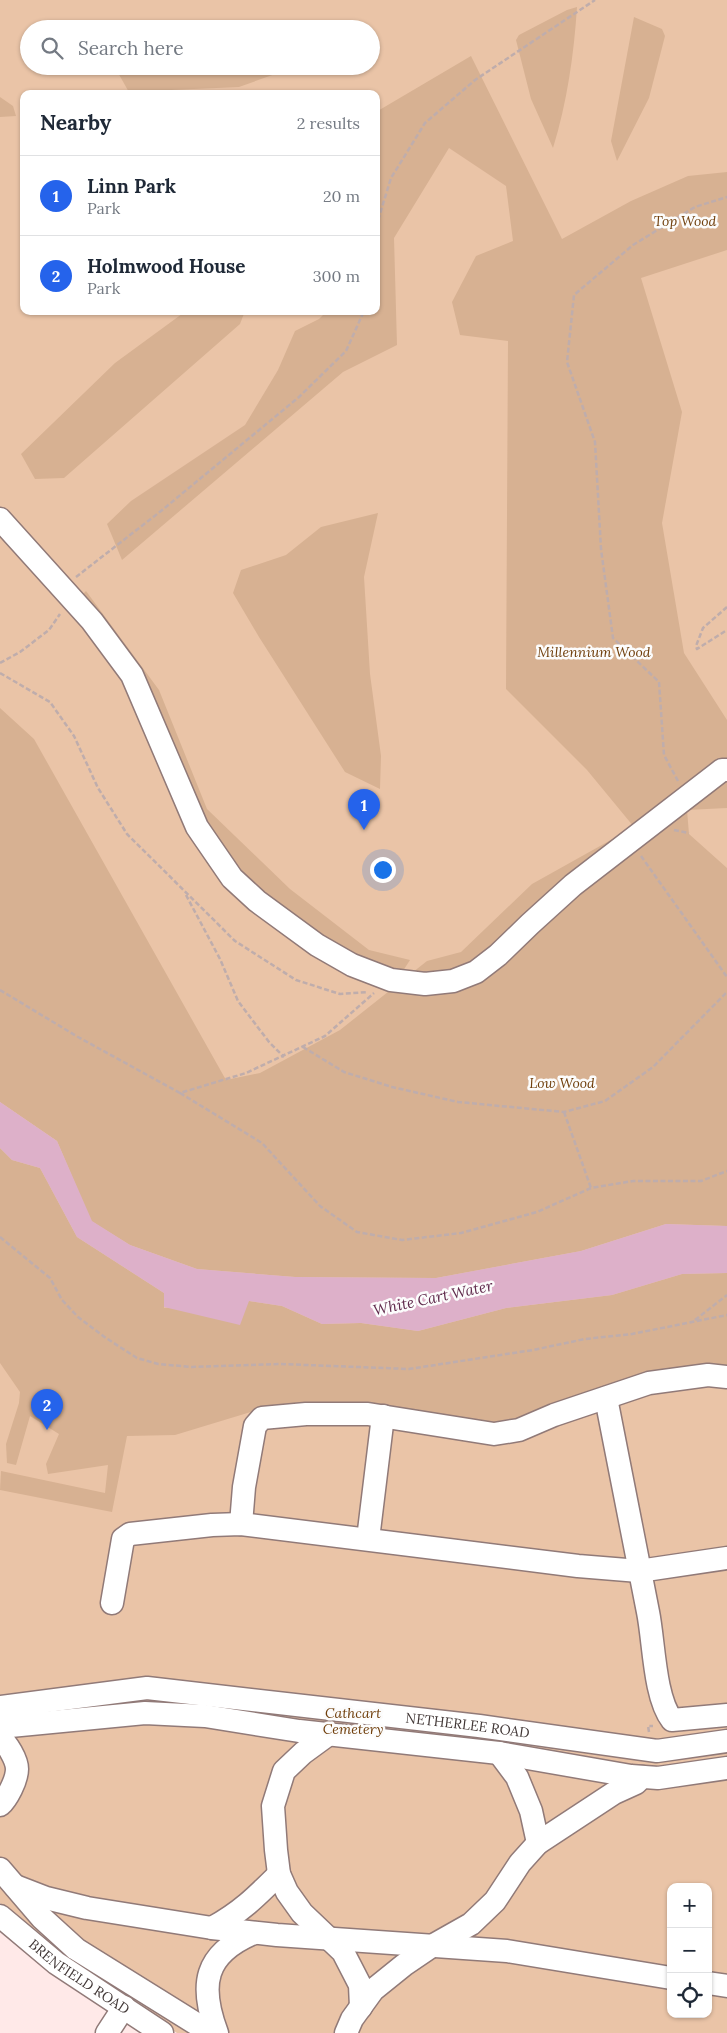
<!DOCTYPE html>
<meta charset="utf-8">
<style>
body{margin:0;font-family:Lora,serif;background:#f2f2f3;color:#1f2937}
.controls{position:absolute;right:15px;bottom:15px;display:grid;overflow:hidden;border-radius:10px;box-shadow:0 1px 4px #0004}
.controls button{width:45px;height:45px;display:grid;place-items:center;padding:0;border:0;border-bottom:1px solid #e0e1e3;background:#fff;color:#1f2937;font:25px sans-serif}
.you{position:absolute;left:382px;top:869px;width:18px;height:18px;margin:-12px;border:4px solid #fff;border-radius:50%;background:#1a73e8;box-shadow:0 0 0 8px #1a73e833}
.badge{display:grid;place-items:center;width:32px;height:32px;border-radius:50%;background:#2563eb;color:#fff;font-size:16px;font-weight:700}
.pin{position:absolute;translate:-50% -41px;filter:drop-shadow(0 1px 2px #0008)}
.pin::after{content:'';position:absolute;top:26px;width:18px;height:15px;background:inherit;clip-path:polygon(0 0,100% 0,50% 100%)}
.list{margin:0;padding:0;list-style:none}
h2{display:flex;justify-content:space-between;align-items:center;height:65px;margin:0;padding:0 20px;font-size:21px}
h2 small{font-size:16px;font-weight:400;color:#747a83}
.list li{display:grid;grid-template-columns:32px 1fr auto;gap:15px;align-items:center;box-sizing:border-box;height:80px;padding:0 20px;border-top:1px solid #e0e1e3}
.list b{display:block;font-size:19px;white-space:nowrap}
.list p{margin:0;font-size:16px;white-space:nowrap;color:#747a83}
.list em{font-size:16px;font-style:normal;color:#747a83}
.icon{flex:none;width:28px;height:28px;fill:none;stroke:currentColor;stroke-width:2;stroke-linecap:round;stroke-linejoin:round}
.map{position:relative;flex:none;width:727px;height:2033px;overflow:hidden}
.search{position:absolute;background:#fff;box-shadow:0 1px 4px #0004;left:20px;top:20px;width:360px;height:55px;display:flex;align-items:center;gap:12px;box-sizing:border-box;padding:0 18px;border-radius:28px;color:#747a83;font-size:19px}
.panel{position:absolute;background:#fff;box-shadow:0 1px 4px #0004;left:20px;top:90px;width:360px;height:225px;border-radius:10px}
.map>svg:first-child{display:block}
.green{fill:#eac4a7;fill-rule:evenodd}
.forest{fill:#d7b192}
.water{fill:#ddb0c9}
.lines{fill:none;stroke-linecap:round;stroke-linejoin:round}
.minor-casing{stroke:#917a78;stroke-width:25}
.path{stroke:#bfadac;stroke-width:2.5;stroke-dasharray:5 2.5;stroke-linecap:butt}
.minor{stroke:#fff;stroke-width:22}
.labels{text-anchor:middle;stroke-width:5;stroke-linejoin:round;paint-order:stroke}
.park-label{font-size:14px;font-style:italic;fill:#703f0c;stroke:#fcfcfc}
.street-label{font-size:14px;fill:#413736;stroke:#fcfcfc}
.water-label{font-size:15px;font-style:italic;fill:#602a4c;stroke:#fcfcfc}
</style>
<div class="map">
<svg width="727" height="2033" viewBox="0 0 727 2033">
<rect width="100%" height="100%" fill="#ffe9e8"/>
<path class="green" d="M0,0h727v2033h-550l-118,-78 -59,-52zM29,29h342v37h-342zM24,94h352v217h-352zM671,1887h37v127h-37z"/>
<path class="forest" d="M577,7c-3,47 -10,96 -24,141l-22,-49 -15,-59 3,-5 48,-25z
M634,17l28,12 3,7 -16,62 -32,63 -6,-20z
M227,22l37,5v2h-87l2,-3z
M471,56l91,183 69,-38 57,-25 39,-4v78l-86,28 41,134 -20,111 22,130 43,67v88l-40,2 2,24 38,34v358l-61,-2 -85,27 -145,27 -141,-1 -98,-8 -67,-24 -39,-24 -34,-80 -57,-39v-394l34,31 192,341 34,-7 80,-43 87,-69 34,-9 71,-68 102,-57 -47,-57 -81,-81 2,-348 -48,-6 -8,-33 24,-46 37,-15 -7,-55 -57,-38 -55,90 3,107 -54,27 -221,188 -15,-36 24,-23 114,-76 33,-55 17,-39 24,-12 8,-8h49v-199z
M123,66h153l2,7 -39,14 -68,3 -15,4h-26l-13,-23z
M0,97l13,9 3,10 -16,1z
M186,311h59l-5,13 -176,154 -29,1 -14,-25 94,-91z
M378,513l-14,64 6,97 11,82 -1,33 -35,-17 -86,-135 -26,-44 8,-23 45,-15 35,-28z
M86,591l73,99 48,119 83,80 79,61 41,10 -11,17 -90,-44 -76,-62 -155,-272z
M0,1148l12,12 28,8 37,69 87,56v15l85,-7 33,5 40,18 39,-1 57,8 88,-23 106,-13 70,-21 45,-1v93l-16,-3 -59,8 -89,29 -55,29 -254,-18 -79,24 -48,1 -15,76 -112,-22 1,-19 104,22 3,-28 -60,9 -2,-10 13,-30 -29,-18 -14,49 -9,-2 -1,-19 13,-41 1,-11 -20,-29z"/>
<path class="water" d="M0,1102l57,39 35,80 38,24 67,24 98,8 141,1 145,-27 85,-27 61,2v47l-45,1 -70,21 -106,13 -88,23 -57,-8 -39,1 -40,-18 -33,-5 -9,24 -76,-18v-14l-87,-56 -37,-69 -28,-8 -12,-12z"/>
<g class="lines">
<defs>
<g id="minor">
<path d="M0,519l92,102 40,54 65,152 35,51 25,23 60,44 35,20 39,15 34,4 28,-3 23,-9 22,-17 32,-31 43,-39 149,-115h5"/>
<path d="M606,1398c14,71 28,143 42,214 6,29 6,85 24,108l55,-5"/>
<path d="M241,1524l3,-37 11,-61 7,-8 44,-4h62l126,20 25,-4 35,-15 95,-32 59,-8 19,2"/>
<path d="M368,1539l15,-123"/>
<path d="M112,1603l11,-64 7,-5 82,-9 29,-1 337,42 61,5 88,-13"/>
<path id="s1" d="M0,1707l147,-19 332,38 178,25 70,-10"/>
<path d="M0,1727l145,-14 60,3 94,15 200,22 132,23 27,2 69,-10"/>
<path d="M329,1734l-26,19 -19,18 -11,35 3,44 3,24 8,18 15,21 41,39 17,33 1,22"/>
<path d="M0,1738c7,5 17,22 17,31 0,11 -10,30 -17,36"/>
<path d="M499,1753l18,24 14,34 7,32"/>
<path d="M0,1869l42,49 34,31 135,84"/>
<path d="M15,1886l31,12 41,10 125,20 65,7 230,16 164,27"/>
<path id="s2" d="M0,1916l56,47 106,70"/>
<path d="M212,1928c29,-16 44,-31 67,-54"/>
<path d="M708,1983l19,3"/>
<path d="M107,2033l17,-26"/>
<path d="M217,2033c-18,-48 -13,-79 37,-100"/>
<path d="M346,2033l6,-14 21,-29 31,-25 28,-19 39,-22 24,-23 25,-38 18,-20 76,-50 22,-10 6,-6"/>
</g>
</defs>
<use href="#minor" class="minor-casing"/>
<path class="path" d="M376,227l15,-49 34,-55 50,-43 120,-80
M76,577l85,-66 138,-114 47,-46 18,-40
M727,607l-24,21 -7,18 1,3 30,-19
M0,663l20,-11 29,-22 11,-16
M0,673l50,29 24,34 24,52 29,46 108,107 61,39 44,14 28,-2
M678,781l-14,-26 -5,-73 -46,-44 -12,-89 -6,-107 -28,-80 7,-67 59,-50 62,-38 32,-10
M674,830l15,3
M641,856l86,121
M186,895l34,64 18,42 31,41 15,15
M0,990l78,47 102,56 66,-20 79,-37 49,-43
M303,1047l41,25 48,15 66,15 106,10 41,-11 48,-34 74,-75
M180,1093l82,50 58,63 37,26 45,8 59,-7 76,-21 54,-24 42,-7h68l26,-10
M564,1112l27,76
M0,1237l50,41 12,22 16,17 28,21 31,20 21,6 34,3 89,-3 128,5 124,-19 52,-11 47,-5 95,-19
M695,1320l32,-25
M649,1732l-1,-6h5"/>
<use href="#minor" class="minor"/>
</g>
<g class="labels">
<g class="park-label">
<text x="685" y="226">Top Wood</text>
<text x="594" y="657">Millennium Wood</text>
<text x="562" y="1088">Low Wood</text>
<text x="353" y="1718">Cathcart<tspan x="353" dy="16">Cemetery</tspan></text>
</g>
<g class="street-label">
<text dy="5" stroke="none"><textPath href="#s1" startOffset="471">NETHERLEE ROAD</textPath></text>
<text dy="5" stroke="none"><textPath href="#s2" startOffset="100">BRENFIELD ROAD</textPath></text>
</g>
<g class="water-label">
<text transform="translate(433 1298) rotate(-12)" y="5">White Cart Water</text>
</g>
</g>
</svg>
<div class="controls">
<button>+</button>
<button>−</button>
<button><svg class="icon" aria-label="locate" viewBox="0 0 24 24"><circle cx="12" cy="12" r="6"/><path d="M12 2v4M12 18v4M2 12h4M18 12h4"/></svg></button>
</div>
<div class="you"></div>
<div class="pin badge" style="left:364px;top:830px">1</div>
<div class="pin badge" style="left:47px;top:1430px">2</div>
<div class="search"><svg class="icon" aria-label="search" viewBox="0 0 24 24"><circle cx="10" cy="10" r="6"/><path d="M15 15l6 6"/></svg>Search here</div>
<section class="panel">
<h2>Nearby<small>2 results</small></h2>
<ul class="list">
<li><span class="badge">1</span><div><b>Linn Park</b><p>Park</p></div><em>20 m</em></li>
<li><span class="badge">2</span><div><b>Holmwood House</b><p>Park</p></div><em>300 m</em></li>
</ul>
</section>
</div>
